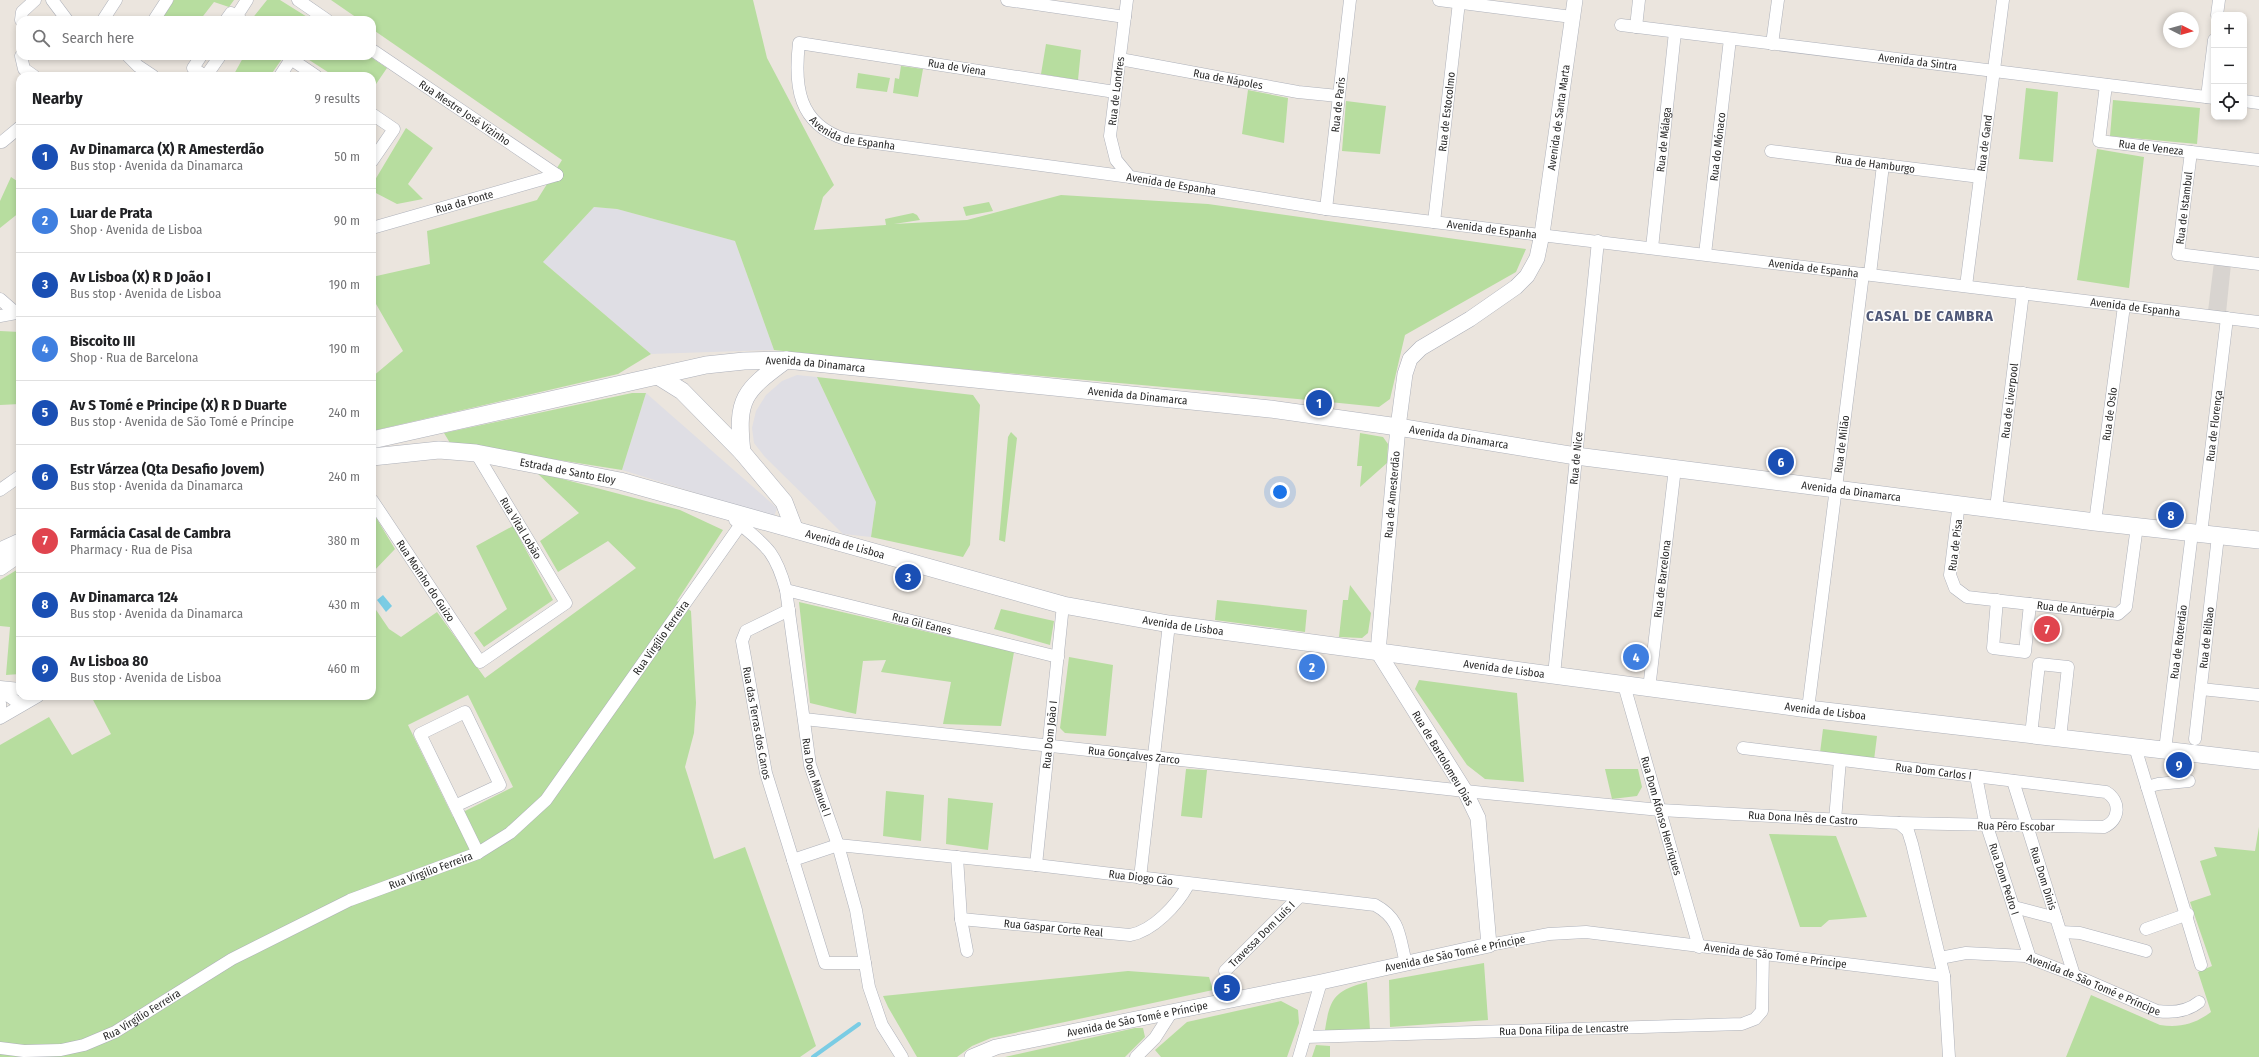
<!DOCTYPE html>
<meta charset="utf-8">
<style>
body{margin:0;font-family:"Fira Sans Condensed",sans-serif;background:#f6f6f6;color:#202124}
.controls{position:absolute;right:12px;top:12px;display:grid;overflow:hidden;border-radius:8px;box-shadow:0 2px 6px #0003}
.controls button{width:36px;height:36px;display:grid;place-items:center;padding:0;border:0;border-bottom:1px solid #e0e0e0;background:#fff;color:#202124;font:20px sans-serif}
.compass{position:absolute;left:2163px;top:12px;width:36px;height:36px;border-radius:50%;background:#fff;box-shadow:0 2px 6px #0003;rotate:96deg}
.you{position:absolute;left:1280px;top:492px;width:14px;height:14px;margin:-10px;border:3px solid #fff;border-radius:50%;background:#1a73e8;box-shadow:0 0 0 6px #1a73e833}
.badge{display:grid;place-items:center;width:26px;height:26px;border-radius:50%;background:#b45309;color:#fff;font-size:13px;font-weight:700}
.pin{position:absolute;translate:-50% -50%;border:2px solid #fff;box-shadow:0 1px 4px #0006}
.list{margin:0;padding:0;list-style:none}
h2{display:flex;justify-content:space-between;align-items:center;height:52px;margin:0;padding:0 16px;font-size:17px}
h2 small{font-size:13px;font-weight:400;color:#757577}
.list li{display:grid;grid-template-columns:26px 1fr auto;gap:12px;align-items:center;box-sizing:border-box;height:64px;padding:0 16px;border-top:1px solid #e0e0e0}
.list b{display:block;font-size:15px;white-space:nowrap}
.list p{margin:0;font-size:13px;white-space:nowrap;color:#757577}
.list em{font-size:13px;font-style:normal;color:#757577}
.icon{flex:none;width:22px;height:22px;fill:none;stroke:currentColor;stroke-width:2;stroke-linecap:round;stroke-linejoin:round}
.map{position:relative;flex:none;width:2259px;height:1057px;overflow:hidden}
.search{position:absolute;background:#fff;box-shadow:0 2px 6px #0003;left:16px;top:16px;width:360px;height:44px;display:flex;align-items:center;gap:10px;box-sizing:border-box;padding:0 14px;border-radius:12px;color:#757577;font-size:15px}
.panel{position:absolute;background:#fff;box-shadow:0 2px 6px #0003;left:16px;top:72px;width:360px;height:628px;border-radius:12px}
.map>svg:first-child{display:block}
.industrial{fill:#dfdee4}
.green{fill:#b7dd9f;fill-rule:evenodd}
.plaza{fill:#d8d4d0}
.water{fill:#7acce4}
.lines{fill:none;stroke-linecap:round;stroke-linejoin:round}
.stream{stroke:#7acce4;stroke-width:4}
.minor-casing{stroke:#aeb1ba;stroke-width:13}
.tertiary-casing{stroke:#aeb1ba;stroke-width:16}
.secondary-casing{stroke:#aeb1ba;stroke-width:18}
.minor{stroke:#fff;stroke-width:12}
.tertiary{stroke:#fff;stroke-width:15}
.secondary{stroke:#fff;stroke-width:17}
.labels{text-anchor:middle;stroke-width:3;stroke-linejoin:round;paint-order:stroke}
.street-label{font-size:11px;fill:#2b2b2b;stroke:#fff}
.district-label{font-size:15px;font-weight:bold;letter-spacing:1px;fill:#4f5877;stroke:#fff}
</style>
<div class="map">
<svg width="2259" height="1057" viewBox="0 0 2259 1057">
<rect width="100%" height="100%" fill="#ebe5de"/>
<path class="industrial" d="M594,207l23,2 118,32 39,109 -123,4 -108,-92z
M797,375l20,2 59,125 -5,35 -28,-3 -78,-77 -11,-14 -2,-15 4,-17 10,-16 16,-14z
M646,393l131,115 -3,9 -152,-47z"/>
<path class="green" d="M174,0h60l-5,7 -15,-5 -14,18h-28l-9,-5z
M267,0h13l32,20h-61z
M331,0h422l14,58 67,127 -11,12 -9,33 72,-5 -1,-6 28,-6 4,2 3,5 -26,4 73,-4 94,-25 147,9 318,45 -10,23 -111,63 -15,64 -11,8c-201,-20 -404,-35 -605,-57l-39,-109 -118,-32 -23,-2 -51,55 108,92 -33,20 -246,57v-54l31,-26 -31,-54v-20l58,-13 -3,-33 110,-31 25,-40 -190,-131v-9h-12z
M1046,44l35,6 -3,30 -37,-6z
M244,56h40l-14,20h-37z
M303,56h66l18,12 -15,22v-14h-38z
M901,66l22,3 -5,28 -25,-4 2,-15 4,1z
M858,73l32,5 -3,14 -31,-4z
M2026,88l32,4 -5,70 -34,-3z
M1248,90l40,8 -4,45 -42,-9z
M2113,100l87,8 -3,36 -87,-8z
M1346,101l40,5 -6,48 -38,-3z
M406,128l27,20 -25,36 15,15 -26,5 -25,-13v-6z
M2097,149l47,8 -15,131 -52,-8z
M11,177l9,6v29l-20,16v-27z
M989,202l4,9 -27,5 -3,-9z
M0,331l20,1v72l-20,1z
M817,377l156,18 7,10 -10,140 -7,12 -92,-20 5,-35z
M632,393h14l-24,77 -172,-27 -6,-10z
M1011,432l6,6 -12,104 -6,-2 9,-103z
M1360,433l23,4 5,7 -1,19 -27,24 2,-21h-5z
M536,472l144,38 43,20 -46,71 14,10 5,92 -2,30 -9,34 29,92 31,-12 71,199 -16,11h-800v-312l49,-28 23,38 39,-21 -19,-36 4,-2h276v-92l17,25 12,8 36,-25 48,66 151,-110 -28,-27 -50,31 -18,-31 39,-28zM468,695l45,92 -60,30 -45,-92z
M375,516l20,33 -23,24v-55z
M513,526l40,74 -69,47 -10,-14 33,-24 -31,-63z
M20,568v106l-14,1 4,-48 -10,-1v-46z
M1350,585l21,28 -3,20 -6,5 -23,-1 4,-37h5z
M1217,600l90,10 -2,22 -90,-12z
M799,602l215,50 -13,74 -58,-2 8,-42 -70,-10 5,-12 -23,1 -7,53 -46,-11z
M1001,609l53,12 -4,24 -56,-16z
M1069,657l44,8 -7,71 -41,-3 -5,-5z
M1419,680l98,13 7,89 -39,-3 -18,-14 -52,-76z
M1823,729l54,7 -3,24 -54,-7z
M1186,769l21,1 -5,48 -21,-2z
M1605,769h33l4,18 -5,9 -25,3z
M886,791l38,4 -3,46 -38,-5z
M948,798l45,5 -5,47 -42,-6z
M2259,827v230h-193l25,-62 69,30c20,3 35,-1 51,-13l-13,-40 14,-6 -22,-64 21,-7 -11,-34 17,-5 -3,-9 41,4z
M1769,834l67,2 31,81 -38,3 -8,7h-21z
M1484,963l4,57 -98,7 -1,-47z
M1128,971l81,6 4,13 -222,48 -19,8 -15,11h-40l-29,-50 -5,-11z
M1367,982l3,48h-45c5,-32 9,-39 42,-48z
M1281,1001l17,9 1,13 -12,34h-126l-6,-7 32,-28z
M1135,1028h8l2,9 -20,20h-120z
M1316,1045l14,1v11h-18z"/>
<path class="plaza" d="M2214,262l17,2 -5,49 -18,-2z"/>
<path class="water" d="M383,595l9,11 -6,6 -9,-12z"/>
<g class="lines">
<path class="stream" d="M813,1057l46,-33"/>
<defs>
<g id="minor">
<path d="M52,0l15,20"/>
<path d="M298,0l29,20"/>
<path d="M1007,0l118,17"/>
<path d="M1127,0l-17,136 6,24 14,17"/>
<path d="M1439,0l133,17"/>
<path d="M2217,15l2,-15"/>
<path d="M236,17l11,-17"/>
<path d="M21,20l1,-8 13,-12"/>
<path d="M103,20l13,-20"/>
<path d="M154,20l13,-20"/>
<path d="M226,20l5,-7 10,7"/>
<path id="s1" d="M1621,25l593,73"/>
<path d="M1636,27l3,-27"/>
<path d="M1772,44l6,-44"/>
<path id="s2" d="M372,50l185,125"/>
<path d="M21,56l3,13 10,7"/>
<path d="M128,56l10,10 15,10"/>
<path d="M201,56l-8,12 12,8"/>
<path id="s3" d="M1120,59l178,33 40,4"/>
<path d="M206,76l14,-20"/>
<path d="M280,76l11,-17 25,17"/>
<path id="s4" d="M2106,85l-7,56 160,19"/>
<path id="s5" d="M1115,92l-316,-49c-5,43 -1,81 46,96l285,38 196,32 933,113"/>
<path d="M2207,97l7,-57"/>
<path d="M2244,101l15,2"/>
<path d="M372,114l22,15 -22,32"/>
<path d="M0,142h2l18,-15"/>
<path id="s6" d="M1771,151l209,26"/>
<path d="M2191,152l-13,102 81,10"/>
<path id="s7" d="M1326,209l24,-209"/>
<path id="s8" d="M1434,222l25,-220"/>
<path id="s9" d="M372,228l185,-53"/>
<path id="s10" d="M1652,248l23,-216"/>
<path id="s11" d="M1705,254l25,-215"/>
<path d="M1870,274l13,-109"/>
<path id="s12" d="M1966,286l37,-286"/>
<path d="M0,299l16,14 4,1"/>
<path d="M0,316l16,-3"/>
<path d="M0,490l20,-14"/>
<path id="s13" d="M372,500l108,162 86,-59 -90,-150"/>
<path id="s14" d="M1959,503l-9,72 5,13 12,9 151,17 8,-7 11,-81"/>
<path id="s15" d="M1996,508l27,-215"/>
<path id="s16" d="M735,520c31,26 40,30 51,70l24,175 28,80 18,65 13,77 13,38 20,32"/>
<path id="s17" d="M2095,522l29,-216"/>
<path id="s18" d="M2201,534l26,-216"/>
<path id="s19" d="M786,590l272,67"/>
<path d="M1997,600l-4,48 32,4 5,-48"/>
<path id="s20" d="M789,610l-43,21 -4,10 24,132 59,190h40"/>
<path id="s21" d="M1554,675l44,-434"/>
<path id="s22" d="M1624,685l75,262"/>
<path d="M0,687l20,2"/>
<path id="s23" d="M1649,689l26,-221"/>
<path d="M2201,689l58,6"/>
<path d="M0,692l10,5 11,8"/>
<path d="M0,703v6"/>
<path id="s24" d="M1808,709l55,-435"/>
<path d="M0,718l38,-22"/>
<path id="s25" d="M804,719l661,72 195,19 239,13 9,8 4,13 32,132 5,81"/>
<path d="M2031,735l8,-71 29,3 -8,71"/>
<path id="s26" d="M2195,739l23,-203"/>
<path d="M2135,747l66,218"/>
<path id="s27" d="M1743,748l363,44c15,9 14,28 -2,35l-205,-4"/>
<path id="s28" d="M2165,750l27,-217"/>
<path id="s29" d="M1976,776l8,41 46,141"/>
<path id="s30" d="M2013,781l61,194"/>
<path d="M2147,787l11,-3 31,-3"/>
<path d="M455,806l45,-21 -35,-73 -45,22 58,119"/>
<path d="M1835,820l5,-60"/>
<path id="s31" d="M957,857l4,62 169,16c23,-4 47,-30 58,-50"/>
<path id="s32" d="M793,860l45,-15 198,20 339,40c26,14 24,32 31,58"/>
<path id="s33" d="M1036,865l27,-260"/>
<path d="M1140,878l29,-254"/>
<path d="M2014,907l42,11"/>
<path d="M961,919l6,32"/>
<path d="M2146,929l42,-15"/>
<path d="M2061,932l19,1 66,18"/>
<path id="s34" d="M1489,945l60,-11 37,-2 358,44"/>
<path id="s35" d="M1940,958l26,-5 59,3 49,19 83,36c15,2 30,1 42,-9"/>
<path id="s36" d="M1225,971l74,-74"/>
<path id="s37" d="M1305,1037l437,-13 13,-5 7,-8 1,-57"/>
<path id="s38" d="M0,1048l24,3 37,-1 23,-5 31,-13 117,-73 118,-59 128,-47 32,-20 36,-33 195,-276"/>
<path d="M1136,1057l19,-19 16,-25"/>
<path d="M1299,1057l22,-75"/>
</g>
<g id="tertiary">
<path id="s39" d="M972,1057l24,-10 325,-65 168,-37 -11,-127 -13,-27 -87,-139 20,-225 7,-53 5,-15 11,-11 49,-29 46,-32 11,-11 10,-18 5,-24 33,-234"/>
</g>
<g id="secondary">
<path d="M658,376l24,15 60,61 42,50 10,26"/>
<path id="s40" d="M372,440l334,-75 38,-4 42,-1 484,49 128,18 178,29 519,66 164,18"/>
<path d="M742,452c-6,-54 2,-61 44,-92"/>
<path id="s41" d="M372,457l67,-7 37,3 144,28 443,124 106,19 639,85 451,52"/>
<path d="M0,551l20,-9"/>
<path d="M0,567l20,-14"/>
</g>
</defs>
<use href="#minor" class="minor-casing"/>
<use href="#tertiary" class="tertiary-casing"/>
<use href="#secondary" class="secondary-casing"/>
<use href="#minor" class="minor"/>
<use href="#tertiary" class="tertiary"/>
<use href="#secondary" class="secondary"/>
</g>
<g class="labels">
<g class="street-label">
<text dy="4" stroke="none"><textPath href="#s1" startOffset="299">Avenida da Sintra</textPath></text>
<text transform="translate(957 67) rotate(9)" y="4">Rua de Viena</text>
<text dy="4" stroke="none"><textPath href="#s3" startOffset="110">Rua de Nápoles</textPath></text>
<text transform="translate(1116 91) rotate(-83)" y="4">Rua de Londres</text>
<text dy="4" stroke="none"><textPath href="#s7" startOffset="105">Rua de Paris</textPath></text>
<text dy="4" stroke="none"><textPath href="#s8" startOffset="111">Rua de Estocolmo</textPath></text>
<text dy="4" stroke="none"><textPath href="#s2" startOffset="112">Rua Mestre José Vizinho</textPath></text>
<text dy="4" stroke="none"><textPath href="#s39" startOffset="1453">Avenida de Santa Marta</textPath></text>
<text dy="4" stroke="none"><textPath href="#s5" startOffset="443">Avenida de Espanha</textPath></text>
<text dy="4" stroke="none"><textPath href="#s10" startOffset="109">Rua de Málaga</textPath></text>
<text dy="4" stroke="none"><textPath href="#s12" startOffset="144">Rua de Gand</textPath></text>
<text dy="4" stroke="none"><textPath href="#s11" startOffset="108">Rua do Mónaco</textPath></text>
<text dy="4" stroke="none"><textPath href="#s4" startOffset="109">Rua de Veneza</textPath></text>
<text dy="4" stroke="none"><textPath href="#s6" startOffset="105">Rua de Hamburgo</textPath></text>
<text dy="4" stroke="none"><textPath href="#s5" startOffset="767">Avenida de Espanha</textPath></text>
<text dy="4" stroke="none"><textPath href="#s9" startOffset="96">Rua da Ponte</textPath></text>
<text transform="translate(2184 208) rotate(-83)" y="4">Rua de Istambul</text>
<text dy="4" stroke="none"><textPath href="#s5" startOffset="1091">Avenida de Espanha</textPath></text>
<text dy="4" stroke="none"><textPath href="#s5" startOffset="1415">Avenida de Espanha</textPath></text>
<text dy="4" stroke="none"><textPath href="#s5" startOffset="1739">Avenida de Espanha</textPath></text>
<text dy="4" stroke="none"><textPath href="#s40" startOffset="452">Avenida da Dinamarca</textPath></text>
<text dy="4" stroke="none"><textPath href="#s40" startOffset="776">Avenida da Dinamarca</textPath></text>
<text dy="4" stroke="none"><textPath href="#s15" startOffset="108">Rua de Liverpool</textPath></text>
<text dy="4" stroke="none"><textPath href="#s17" startOffset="109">Rua de Oslo</textPath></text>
<text dy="4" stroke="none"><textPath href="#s18" startOffset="109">Rua de Florença</textPath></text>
<text dy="4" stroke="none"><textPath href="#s40" startOffset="1100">Avenida da Dinamarca</textPath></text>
<text dy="4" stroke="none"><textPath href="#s24" startOffset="267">Rua de Milão</textPath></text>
<text dy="4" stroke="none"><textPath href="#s21" startOffset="218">Rua de Nice</textPath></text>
<text dy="4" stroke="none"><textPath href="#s41" startOffset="198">Estrada de Santo Eloy</textPath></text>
<text dy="4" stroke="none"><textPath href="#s40" startOffset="1496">Avenida da Dinamarca</textPath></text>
<text dy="4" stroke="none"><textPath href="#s39" startOffset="1009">Rua de Amesterdão</textPath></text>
<text transform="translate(521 528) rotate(59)" y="4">Rua Vital Lobão</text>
<text dy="4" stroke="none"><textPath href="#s41" startOffset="485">Avenida de Lisboa</textPath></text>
<text transform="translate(1955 545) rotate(-83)" y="4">Rua de Pisa</text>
<text dy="4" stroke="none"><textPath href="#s23" startOffset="111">Rua de Barcelona</textPath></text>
<text dy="4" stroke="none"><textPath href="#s13" startOffset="97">Rua Moínho do Guizo</textPath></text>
<text dy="4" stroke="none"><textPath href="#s14" startOffset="211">Rua de Antuérpia</textPath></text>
<text dy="4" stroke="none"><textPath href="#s19" startOffset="140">Rua Gil Eanes</textPath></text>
<text dy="4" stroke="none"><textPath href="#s41" startOffset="833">Avenida de Lisboa</textPath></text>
<text dy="4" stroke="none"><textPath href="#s38" startOffset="810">Rua Virgílio Ferreira</textPath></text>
<text dy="4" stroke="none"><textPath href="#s26" startOffset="102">Rua de Bilbao</textPath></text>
<text dy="4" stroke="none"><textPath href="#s28" startOffset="109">Rua de Roterdão</textPath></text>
<text dy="4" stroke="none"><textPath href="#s41" startOffset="1157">Avenida de Lisboa</textPath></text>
<text dy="4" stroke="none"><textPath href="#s41" startOffset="1481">Avenida de Lisboa</textPath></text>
<text dy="4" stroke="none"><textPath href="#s20" startOffset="142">Rua das Terras dos Canos</textPath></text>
<text dy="4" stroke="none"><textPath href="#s33" startOffset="131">Rua Dom João I</textPath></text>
<text dy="4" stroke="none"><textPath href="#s25" startOffset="332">Rua Gonçalves Zarco</textPath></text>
<text transform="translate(1443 758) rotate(59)" y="4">Rua de Bartolomeu Dias</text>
<text dy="4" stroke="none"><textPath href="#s27" startOffset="192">Rua Dom Carlos I</textPath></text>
<text dy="4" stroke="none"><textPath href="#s16" startOffset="279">Rua Dom Manuel I</textPath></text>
<text dy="4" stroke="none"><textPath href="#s22" startOffset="136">Rua Dom Afonso Henriques</textPath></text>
<text dy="4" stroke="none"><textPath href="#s25" startOffset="1004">Rua Dona Inês de Castro</textPath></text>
<text transform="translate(2016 826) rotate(1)" y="4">Rua Pêro Escobar</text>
<text dy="4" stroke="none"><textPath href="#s38" startOffset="474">Rua Virgílio Ferreira</textPath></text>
<text dy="4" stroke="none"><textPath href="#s30" startOffset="102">Rua Dom Dinis</textPath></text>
<text dy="4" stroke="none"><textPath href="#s32" startOffset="352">Rua Diogo Cão</textPath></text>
<text dy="4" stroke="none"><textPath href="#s29" startOffset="107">Rua Dom Pedro I</textPath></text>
<text dy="4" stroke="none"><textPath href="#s31" startOffset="155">Rua Gaspar Corte Real</textPath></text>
<text dy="4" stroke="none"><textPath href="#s36" startOffset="52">Travessa Dom Luís I</textPath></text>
<text transform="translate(1455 953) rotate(-12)" y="4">Avenida de São Tomé e Príncipe</text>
<text dy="4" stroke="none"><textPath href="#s34" startOffset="289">Avenida de São Tomé e Príncipe</textPath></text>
<text dy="4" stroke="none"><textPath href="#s35" startOffset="160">Avenida de São Tomé e Príncipe</textPath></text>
<text dy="4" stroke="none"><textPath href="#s38" startOffset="150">Rua Virgílio Ferreira</textPath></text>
<text dy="4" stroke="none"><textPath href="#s39" startOffset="170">Avenida de São Tomé e Príncipe</textPath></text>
<text dy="4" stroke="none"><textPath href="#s37" startOffset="259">Rua Dona Filipa de Lencastre</textPath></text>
</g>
<g class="district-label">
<text x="1930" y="321">CASAL DE CAMBRA</text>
</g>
</g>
</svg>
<div class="controls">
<button>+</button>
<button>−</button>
<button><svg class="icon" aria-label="locate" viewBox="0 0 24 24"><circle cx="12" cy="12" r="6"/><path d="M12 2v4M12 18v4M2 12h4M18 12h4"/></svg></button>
</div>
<svg class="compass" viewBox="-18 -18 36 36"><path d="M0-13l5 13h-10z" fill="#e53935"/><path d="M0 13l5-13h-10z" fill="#757577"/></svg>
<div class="you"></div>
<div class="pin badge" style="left:1319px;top:403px;background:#1a4fb4">1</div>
<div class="pin badge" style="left:1312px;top:667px;background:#3f7fe0">2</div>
<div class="pin badge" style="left:908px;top:577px;background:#1a4fb4">3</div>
<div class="pin badge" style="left:1636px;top:657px;background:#3f7fe0">4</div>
<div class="pin badge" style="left:1227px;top:988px;background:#1a4fb4">5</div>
<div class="pin badge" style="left:1781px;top:462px;background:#1a4fb4">6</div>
<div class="pin badge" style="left:2047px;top:629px;background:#e0444e">7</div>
<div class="pin badge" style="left:2171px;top:515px;background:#1a4fb4">8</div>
<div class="pin badge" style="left:2179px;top:765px;background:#1a4fb4">9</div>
<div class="search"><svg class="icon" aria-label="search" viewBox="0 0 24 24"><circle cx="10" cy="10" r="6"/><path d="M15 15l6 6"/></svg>Search here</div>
<section class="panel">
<h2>Nearby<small>9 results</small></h2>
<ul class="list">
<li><span class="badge" style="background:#1a4fb4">1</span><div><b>Av Dinamarca (X) R Amesterdão</b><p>Bus stop · Avenida da Dinamarca</p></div><em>50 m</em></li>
<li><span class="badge" style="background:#3f7fe0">2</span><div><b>Luar de Prata</b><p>Shop · Avenida de Lisboa</p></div><em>90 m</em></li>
<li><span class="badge" style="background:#1a4fb4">3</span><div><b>Av Lisboa (X) R D João I</b><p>Bus stop · Avenida de Lisboa</p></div><em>190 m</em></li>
<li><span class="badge" style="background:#3f7fe0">4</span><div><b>Biscoito III</b><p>Shop · Rua de Barcelona</p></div><em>190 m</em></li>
<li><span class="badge" style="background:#1a4fb4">5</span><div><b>Av S Tomé e Principe (X) R D Duarte</b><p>Bus stop · Avenida de São Tomé e Príncipe</p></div><em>240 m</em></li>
<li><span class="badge" style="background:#1a4fb4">6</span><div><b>Estr Várzea (Qta Desafio Jovem)</b><p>Bus stop · Avenida da Dinamarca</p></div><em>240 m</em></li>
<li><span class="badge" style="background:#e0444e">7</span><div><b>Farmácia Casal de Cambra</b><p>Pharmacy · Rua de Pisa</p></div><em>380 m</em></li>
<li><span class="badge" style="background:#1a4fb4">8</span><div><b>Av Dinamarca 124</b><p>Bus stop · Avenida da Dinamarca</p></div><em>430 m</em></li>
<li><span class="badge" style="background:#1a4fb4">9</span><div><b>Av Lisboa 80</b><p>Bus stop · Avenida de Lisboa</p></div><em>460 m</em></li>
</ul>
</section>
</div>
